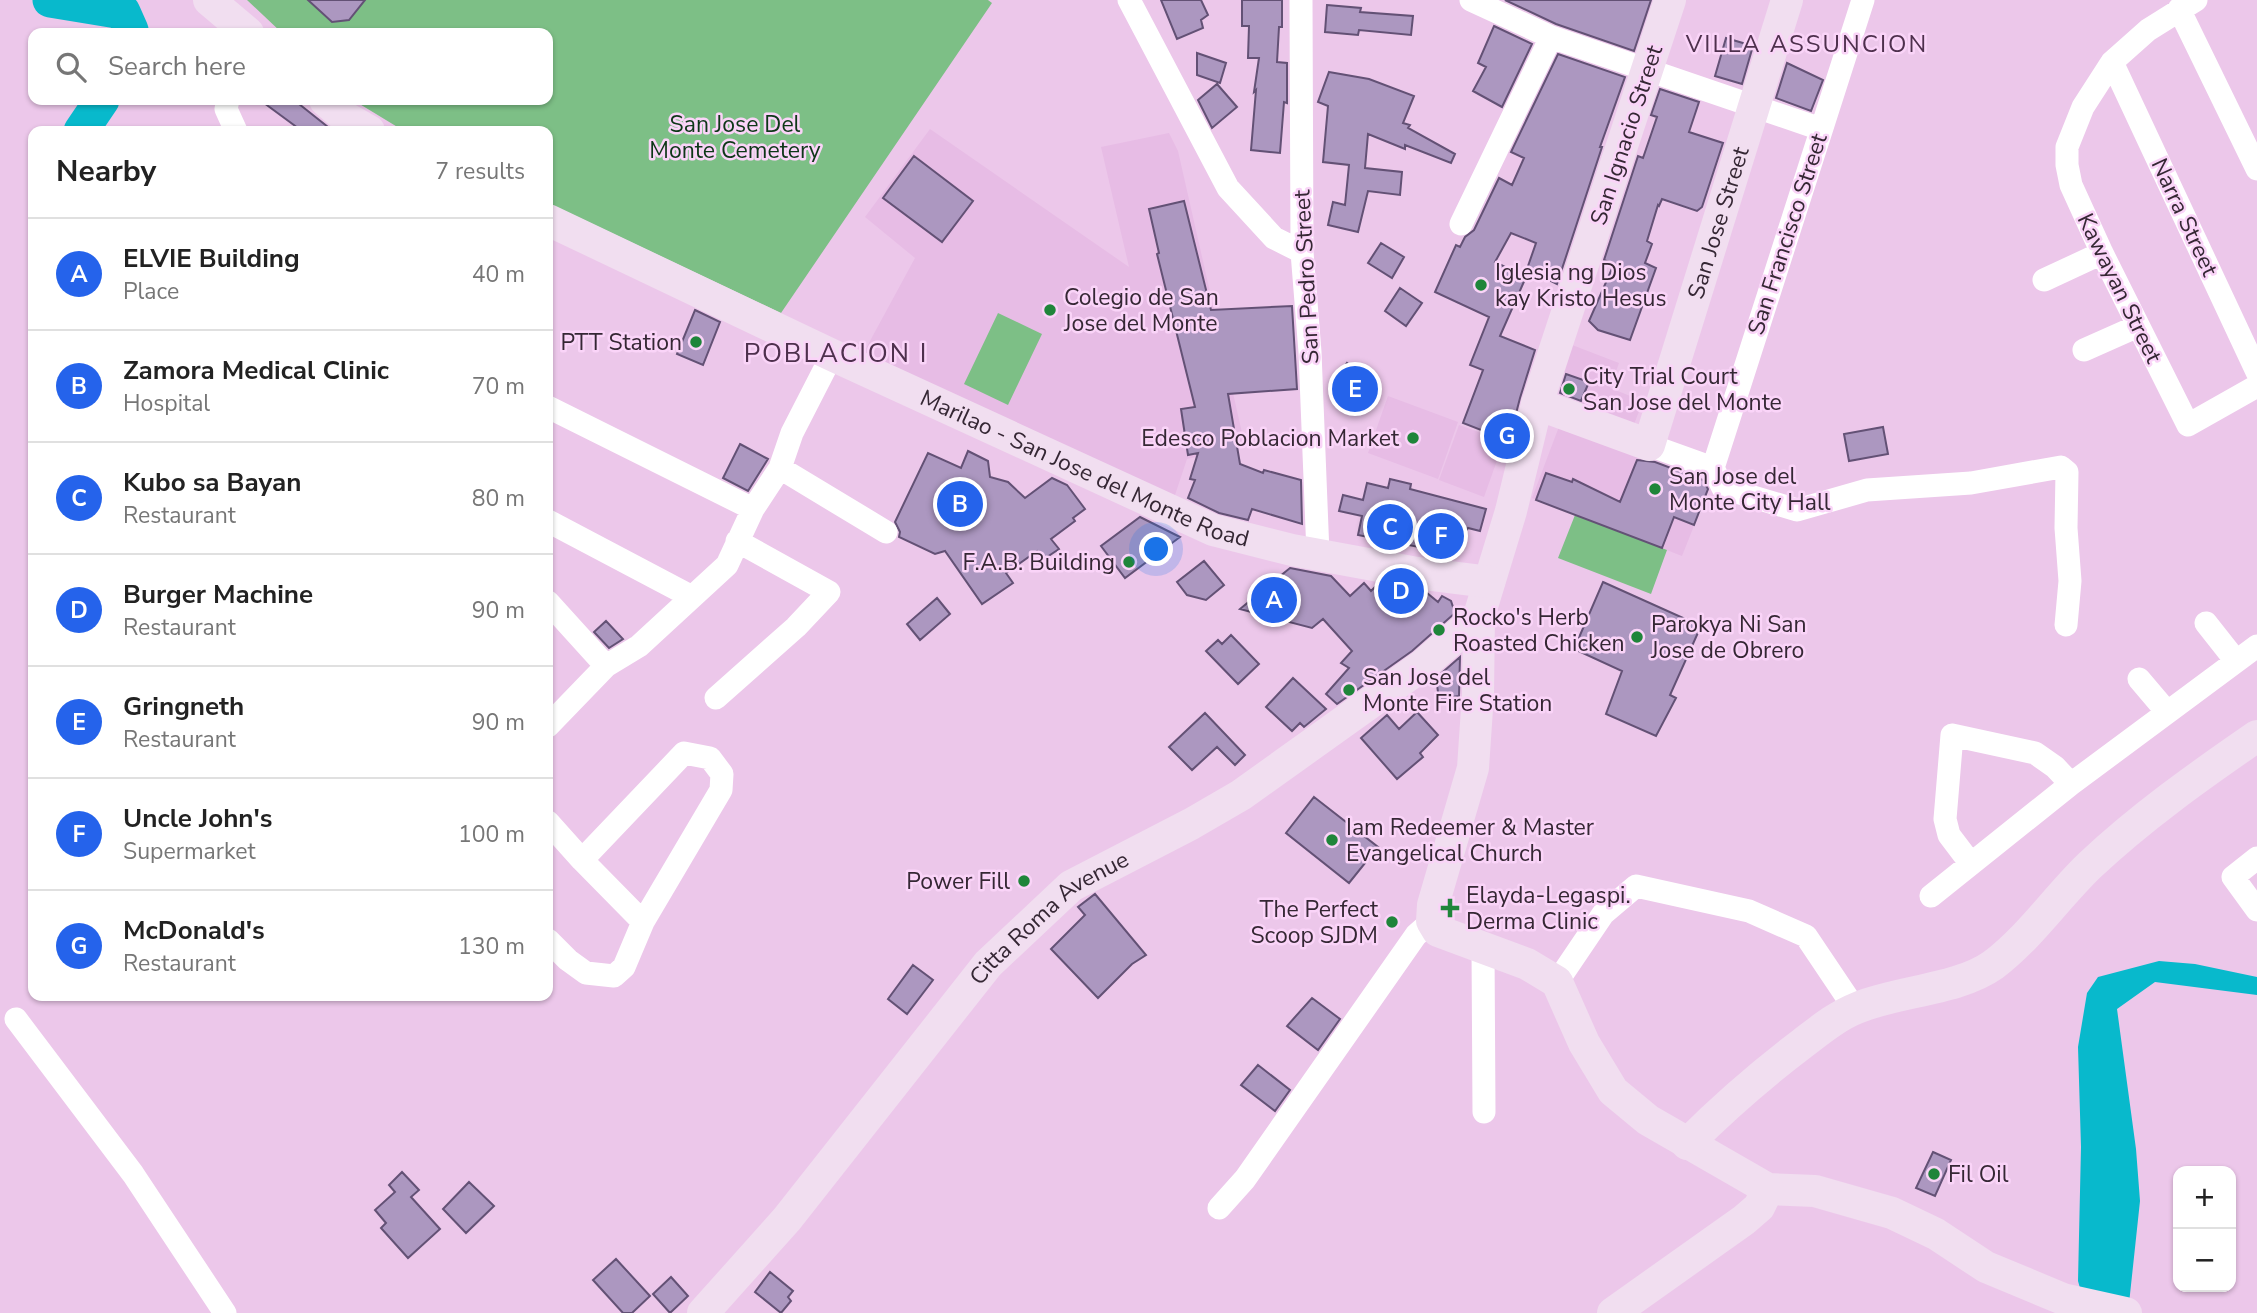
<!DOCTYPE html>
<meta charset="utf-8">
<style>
body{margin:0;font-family:"Nunito Sans",sans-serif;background:#f2f2f2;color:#222}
.controls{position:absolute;right:21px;bottom:21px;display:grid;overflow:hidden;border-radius:14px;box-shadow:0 2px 5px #0004}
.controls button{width:63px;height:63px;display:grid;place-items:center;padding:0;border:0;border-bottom:2px solid #e0e0e0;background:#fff;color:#222;font:35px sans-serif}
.you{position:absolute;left:1157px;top:550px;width:24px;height:24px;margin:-18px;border:5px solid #fff;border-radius:50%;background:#1a73e8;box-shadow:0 0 0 10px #1a73e833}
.badge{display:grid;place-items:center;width:46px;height:46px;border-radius:50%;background:#2563eb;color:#fff;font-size:23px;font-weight:700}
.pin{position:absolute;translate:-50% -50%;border:4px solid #fff;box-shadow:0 2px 7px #0006}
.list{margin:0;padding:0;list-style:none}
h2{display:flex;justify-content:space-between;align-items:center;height:91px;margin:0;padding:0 28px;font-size:30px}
h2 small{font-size:23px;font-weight:400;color:#767676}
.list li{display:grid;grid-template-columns:46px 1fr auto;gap:21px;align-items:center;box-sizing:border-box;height:112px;padding:0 28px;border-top:2px solid #e0e0e0}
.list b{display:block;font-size:26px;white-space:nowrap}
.list p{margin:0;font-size:23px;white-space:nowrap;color:#767676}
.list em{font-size:23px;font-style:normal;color:#767676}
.icon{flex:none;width:38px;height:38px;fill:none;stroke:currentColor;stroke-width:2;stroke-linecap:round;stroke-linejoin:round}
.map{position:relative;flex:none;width:2257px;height:1313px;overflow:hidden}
.search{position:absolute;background:#fff;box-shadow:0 2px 5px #0004;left:28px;top:28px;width:525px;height:77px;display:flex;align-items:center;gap:18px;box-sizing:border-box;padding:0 24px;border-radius:14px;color:#767676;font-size:26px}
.panel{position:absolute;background:#fff;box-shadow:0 2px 5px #0004;left:28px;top:126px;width:525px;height:875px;border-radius:14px}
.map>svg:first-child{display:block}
.built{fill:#e7bce5}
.green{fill:#7dbf86}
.water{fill:#08b9cc}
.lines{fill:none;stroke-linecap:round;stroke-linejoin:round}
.river{stroke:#08b9cc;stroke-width:35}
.building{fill:#ac97c0;stroke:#635175;stroke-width:2}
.street{stroke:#fff;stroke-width:23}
.secondary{stroke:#f1def0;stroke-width:32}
.poi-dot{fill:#1f853a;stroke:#fad4f8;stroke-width:2.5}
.labels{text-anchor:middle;stroke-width:5;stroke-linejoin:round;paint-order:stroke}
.park-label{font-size:23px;fill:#0d3717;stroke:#fad4f8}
.street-label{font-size:23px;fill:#352734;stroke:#fad4f8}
.poi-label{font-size:23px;fill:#352734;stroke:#fad4f8;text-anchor:start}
.neighbourhood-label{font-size:24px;letter-spacing:2px;fill:#4e304d;stroke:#fad4f8}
.quarter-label{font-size:26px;letter-spacing:2px;fill:#4e304d;stroke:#fad4f8}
</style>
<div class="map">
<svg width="2257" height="1313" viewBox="0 0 2257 1313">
<rect width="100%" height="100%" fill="#ecc7ea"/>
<path class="built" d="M930,129l199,138 -28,-120 68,-14 9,18 67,295 -58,13 -14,42 -309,-149 51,-94 -50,-41z
M1567,343l52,20 -9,25 33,13 -10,26 -53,-20 10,-25 -33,-13z
M1388,396l70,26 -20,57 -70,-26z
M1560,424l151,59 -29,73 -150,-58z
M1459,425l45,16 -20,56 -45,-17z"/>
<path class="green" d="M247,0h741l4,3 -211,310 -233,-110v-72h-144l-51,-31h195v-67h-266z
M998,313l44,21 -34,71 -44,-21z
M1575,515l92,35 -16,44 -93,-36z"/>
<path class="water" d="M2159,961l36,3 62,13v18l-102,-13 -38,27 19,140 4,52 -12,112h-41l-9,-32 3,-134 -3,-100 9,-54 11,-16z"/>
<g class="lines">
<path class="river" d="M50,0l73,12 8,18 -1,3
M81,131l21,-31"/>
</g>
<path class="building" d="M308,0h57l-16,20 -17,2z
M1161,0h40l7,15 -7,5 2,8 -26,11z
M1242,0h40v27h-3l-2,35 10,1v40l-3,-1 -4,51 -29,-3 5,-60 -2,2 5,-34h-11l1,-32h-7z
M1505,0h146l-17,51 -78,-27z
M1327,5l34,3 -1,4 53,4 -2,19 -52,-5 -1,5 -33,-3z
M1494,26l38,18 -30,63 -29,-16 13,-24 -8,-4z
M1726,38l27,8 -11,38 -27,-8z
M1197,53l29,10 -6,20 -23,-8z
M1558,54l67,23 -25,70h2l-45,137 -30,-15 9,-26 -25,-10 -16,29 31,15 -26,59 35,14 -15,48 -11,43 -46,-18 20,-53 -13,-5 19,-48 -54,-25 21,-47 4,2 5,-10 9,-7 25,-52 13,7 12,-27 -13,-6z
M1787,63l36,17 -12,31 -35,-13z
M1329,72l40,7 45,17 -11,27 7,2 -2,3 47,26 -4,9 -46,-18v4l-37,-15 -3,34 37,4 -2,23 -32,-4 -10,41 -30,-7 5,-23 12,3 4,-40 -26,-3 5,-56 -10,-4z
M1217,84l20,23 -25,21 -14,-28z
M1660,89l39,13 -10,30 34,11 -21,64 -5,4 -35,-12 -3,7 -1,-1 -11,36 5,3 -7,19 11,5 -26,72 -32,-10 -9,-9 25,-57 -10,-4 34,-104 5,2 14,-41 -6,-2z
M260,100h34l39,31h-31z
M914,156l59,45 -31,41 -59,-44z
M1184,201l27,109 81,-4 5,83 -69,5 12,70 23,9 1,-3 37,10 1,44 -50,-15 -4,11 -29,-7 -31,-15 7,-18 -5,-1 8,-26 -10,2 -7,-46 14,-2 -38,-153 2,-1 -10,-44z
M1381,243l23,14 -12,21 -24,-15z
M1400,288l22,15 -16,23 -21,-15z
M695,310l25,12 -17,43 -26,-11z
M1347,363l33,25 -13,18 -34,-24z
M1566,374l23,8 -8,19 -21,-8z
M1883,427l5,27 -39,7 -5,-27z
M740,444l28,15 -20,32 -25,-13z
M968,451l20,10 2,16 18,5 17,16 27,-20 15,7 18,24 -12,9 2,3 -24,18 8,10 -15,10 -7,-8 -31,22 7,10 -31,21 -37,-53 -10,3 -36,-17 1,-5 -5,-10 33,-69 33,15z
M1637,460l18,2 48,18 5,9 -14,36 -20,-8 -12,31 -126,-48 10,-27 26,9 1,-3 47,23z
M1390,479l21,5 -1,5 76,20 -6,22 -12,-3 -9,14 -15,10 -86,-17 4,-19 -23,-5 4,-16 20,5 4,-17 21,5z
M1140,517l40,20 -55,41 -24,-32z
M1204,561l20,24 -18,15 -19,-5 -10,-13z
M1290,568l41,8 19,20 14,-13 7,8 4,-4 18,20 15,-17 19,3 11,9 4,-6 9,5 4,12 -43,38 -75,53 -11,-10 23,-26 -8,-5 11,-12 -29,-32 -11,9 -72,-19z
M1603,582l98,44 -31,69 6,3 -20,38 -50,-22 16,-43 -48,-22z
M937,598l13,16 -30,26 -13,-16z
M606,621l17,18 -14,9 -15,-16z
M1231,635l28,29 -21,20 -32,-33 12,-11 4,4z
M1460,657l-1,39 -20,3 -3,-21z
M1293,678l33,31 -22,18 -4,-4 -8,8 -26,-24z
M1417,712l21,23 -18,18 3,4 -26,22 -36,-41 26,-23 12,14z
M1205,713l40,42 -10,10 -18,-18 -25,23 -23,-23z
M1314,797l64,50 -29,36 -63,-50z
M1095,894l51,61 -14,9 -34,34 -47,-49 34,-34 -7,-8z
M913,965l20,15 -26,34 -19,-15z
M1312,998l28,21 -22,31 -31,-24z
M1258,1065l32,25 -15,21 -34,-26z
M1933,1152l18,8 -16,36 -19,-8z
M402,1172l17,18 -8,7 29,32 -32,29 -27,-30 5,-5 -11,-13 20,-18 -6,-7z
M469,1182l25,24 -28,27 -23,-24z
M616,1259l34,37 -18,17h-9l-30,-33z
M770,1272l23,19 -5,6 3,4 -10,12 -26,-21z
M671,1277l17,19 -18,17 -17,-19z"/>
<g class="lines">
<path class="street" d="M1129,0l99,188 46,50 28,14
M1301,0l1,252 8,100 8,202
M1471,0l80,37 270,92
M2196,0l-48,30 -36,32 -29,45 -16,40v18l4,20 31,68 86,172 69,-39
M2179,9l78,160
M2112,62l145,310
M228,100l-2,9 10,22
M1461,224l90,-187
M2044,280l58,-27
M2084,350l54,-24
M548,407l205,102
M1649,445l64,23
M780,468l106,64
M1713,468l10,20 74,22 70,-20 104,-7 90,-16 6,5 -1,56 4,53 -4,44
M1713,468l150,-468
M548,521l144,76
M548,602l58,64
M2206,623l30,38
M2139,679l28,33
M716,698l80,-71 33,-35 -92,-51
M548,726l58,-60 33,-20 88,-81 26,-56 27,-41 12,-35 40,-78
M548,822l34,38 61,62
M2257,858l-24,19 24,33
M1971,864l-22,-29 -4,-16 7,-84 83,18 20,14 16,17
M1931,896l140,-112 186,-138
M548,940l20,20 18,13 28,3 10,-9 19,-45 78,-132 1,-16 -12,-16 -26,-5 -102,107
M1483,947l1,165
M1557,982l46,-68 33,-28 113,25 57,25 49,73
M16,1019l117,155 92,139
M1219,1208l26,-29 171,-244 16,-14"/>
<g class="secondary">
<path d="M209,0l39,33"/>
<path d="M1670,0l-133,404 -26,107 -32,105 -1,78 -5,74 -40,137 -1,16 6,10 89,33 30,18 27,61 29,48 35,29 120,69 47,2 77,22 44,21 50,33 77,32 63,14"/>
<path d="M325,100l21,18 23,13"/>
<path id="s1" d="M548,220l284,135 381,175 79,20 125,23 72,9"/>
<path id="s2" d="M1537,404l112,41 138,-445"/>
<path d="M1687,1144c37,-37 75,-70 116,-101 17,-13 34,-27 54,-35 40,-17 101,-18 136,-43 37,-28 63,-67 96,-99 52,-49 110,-90 168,-130"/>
<path id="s3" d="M703,1313l84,-94 201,-255 83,-78 120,-62 50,-29 182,-130 56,-49"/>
<path d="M1613,1313l131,-93 15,-13 9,-18"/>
</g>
</g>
<g class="poi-dot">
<circle cx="1481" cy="285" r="7"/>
<circle cx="1050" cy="310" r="7"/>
<circle cx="696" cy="342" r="7"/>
<circle cx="1569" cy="389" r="7"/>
<circle cx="1413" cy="438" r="7"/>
<circle cx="1655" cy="489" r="7"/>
<circle cx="1129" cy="562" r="7"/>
<circle cx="1439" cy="630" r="7"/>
<circle cx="1637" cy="637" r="7"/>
<circle cx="1349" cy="690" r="7"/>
<circle cx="1332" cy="840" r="7"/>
<circle cx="1024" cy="881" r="7"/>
<path d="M1446.5 897.5h7v7h7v7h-7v7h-7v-7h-7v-7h7z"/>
<circle cx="1392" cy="922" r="7"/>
<circle cx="1934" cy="1174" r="7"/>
</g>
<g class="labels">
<g class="park-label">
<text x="735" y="132">San Jose Del<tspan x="735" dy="26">Monte Cemetery</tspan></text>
</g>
<g class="street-label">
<text transform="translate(1626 135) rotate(-72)" y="8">San Ignacio Street</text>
<text transform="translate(2185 217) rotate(65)" y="8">Narra Street</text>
<text dy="8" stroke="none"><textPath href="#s2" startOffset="352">San Jose Street</textPath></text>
<text transform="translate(1787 234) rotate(-72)" y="8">San Francisco Street</text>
<text transform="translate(1306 277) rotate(-93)" y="8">San Pedro Street</text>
<text transform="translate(2120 288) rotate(64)" y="8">Kawayan Street</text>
<text dy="8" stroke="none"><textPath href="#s1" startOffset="592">Marilao - San Jose del Monte Road</textPath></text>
<text dy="8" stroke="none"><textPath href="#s3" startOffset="528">Citta Roma Avenue</textPath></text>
</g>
<g class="poi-label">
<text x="1495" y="280">Iglesia ng Dios<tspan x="1495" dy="26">kay Kristo Hesus</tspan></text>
<text x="1064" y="305">Colegio de San<tspan x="1064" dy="26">Jose del Monte</tspan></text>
<text x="682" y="350" text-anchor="end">PTT Station</text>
<text x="1583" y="384">City Trial Court<tspan x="1583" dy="26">San Jose del Monte</tspan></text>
<text x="1399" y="446" text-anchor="end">Edesco Poblacion Market</text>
<text x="1669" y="484">San Jose del<tspan x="1669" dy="26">Monte City Hall</tspan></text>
<text x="1115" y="570" text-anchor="end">F.A.B. Building</text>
<text x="1453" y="625">Rocko's Herb<tspan x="1453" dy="26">Roasted Chicken</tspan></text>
<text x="1651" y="632">Parokya Ni San<tspan x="1651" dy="26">Jose de Obrero</tspan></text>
<text x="1363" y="685">San Jose del<tspan x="1363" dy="26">Monte Fire Station</tspan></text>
<text x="1346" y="835">Iam Redeemer &amp; Master<tspan x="1346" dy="26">Evangelical Church</tspan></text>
<text x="1010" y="889" text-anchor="end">Power Fill</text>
<text x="1466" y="903">Elayda-Legaspi.<tspan x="1466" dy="26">Derma Clinic</tspan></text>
<text x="1378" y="917" text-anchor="end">The Perfect<tspan x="1378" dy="26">Scoop SJDM</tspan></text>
<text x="1948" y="1182">Fil Oil</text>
</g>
<g class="neighbourhood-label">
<text x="1807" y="52">VILLA ASSUNCION</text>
</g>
<g class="quarter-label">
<text x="836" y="362">POBLACION I</text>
</g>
</g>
</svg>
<div class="controls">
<button>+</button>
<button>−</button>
</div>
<div class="you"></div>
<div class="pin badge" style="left:1274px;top:600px">A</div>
<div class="pin badge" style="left:960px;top:504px">B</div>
<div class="pin badge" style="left:1390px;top:527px">C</div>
<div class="pin badge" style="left:1401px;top:591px">D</div>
<div class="pin badge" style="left:1355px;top:389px">E</div>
<div class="pin badge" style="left:1441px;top:536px">F</div>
<div class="pin badge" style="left:1507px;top:436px">G</div>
<div class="search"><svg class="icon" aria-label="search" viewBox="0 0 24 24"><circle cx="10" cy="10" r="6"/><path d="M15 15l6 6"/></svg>Search here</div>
<section class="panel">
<h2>Nearby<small>7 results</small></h2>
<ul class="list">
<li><span class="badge">A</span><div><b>ELVIE Building</b><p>Place</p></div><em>40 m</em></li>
<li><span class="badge">B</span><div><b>Zamora Medical Clinic</b><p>Hospital</p></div><em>70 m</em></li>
<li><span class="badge">C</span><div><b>Kubo sa Bayan</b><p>Restaurant</p></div><em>80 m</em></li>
<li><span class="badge">D</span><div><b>Burger Machine</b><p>Restaurant</p></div><em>90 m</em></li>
<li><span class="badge">E</span><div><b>Gringneth</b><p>Restaurant</p></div><em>90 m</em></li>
<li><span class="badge">F</span><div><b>Uncle John's</b><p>Supermarket</p></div><em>100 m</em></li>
<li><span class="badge">G</span><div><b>McDonald's</b><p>Restaurant</p></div><em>130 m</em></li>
</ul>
</section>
</div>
